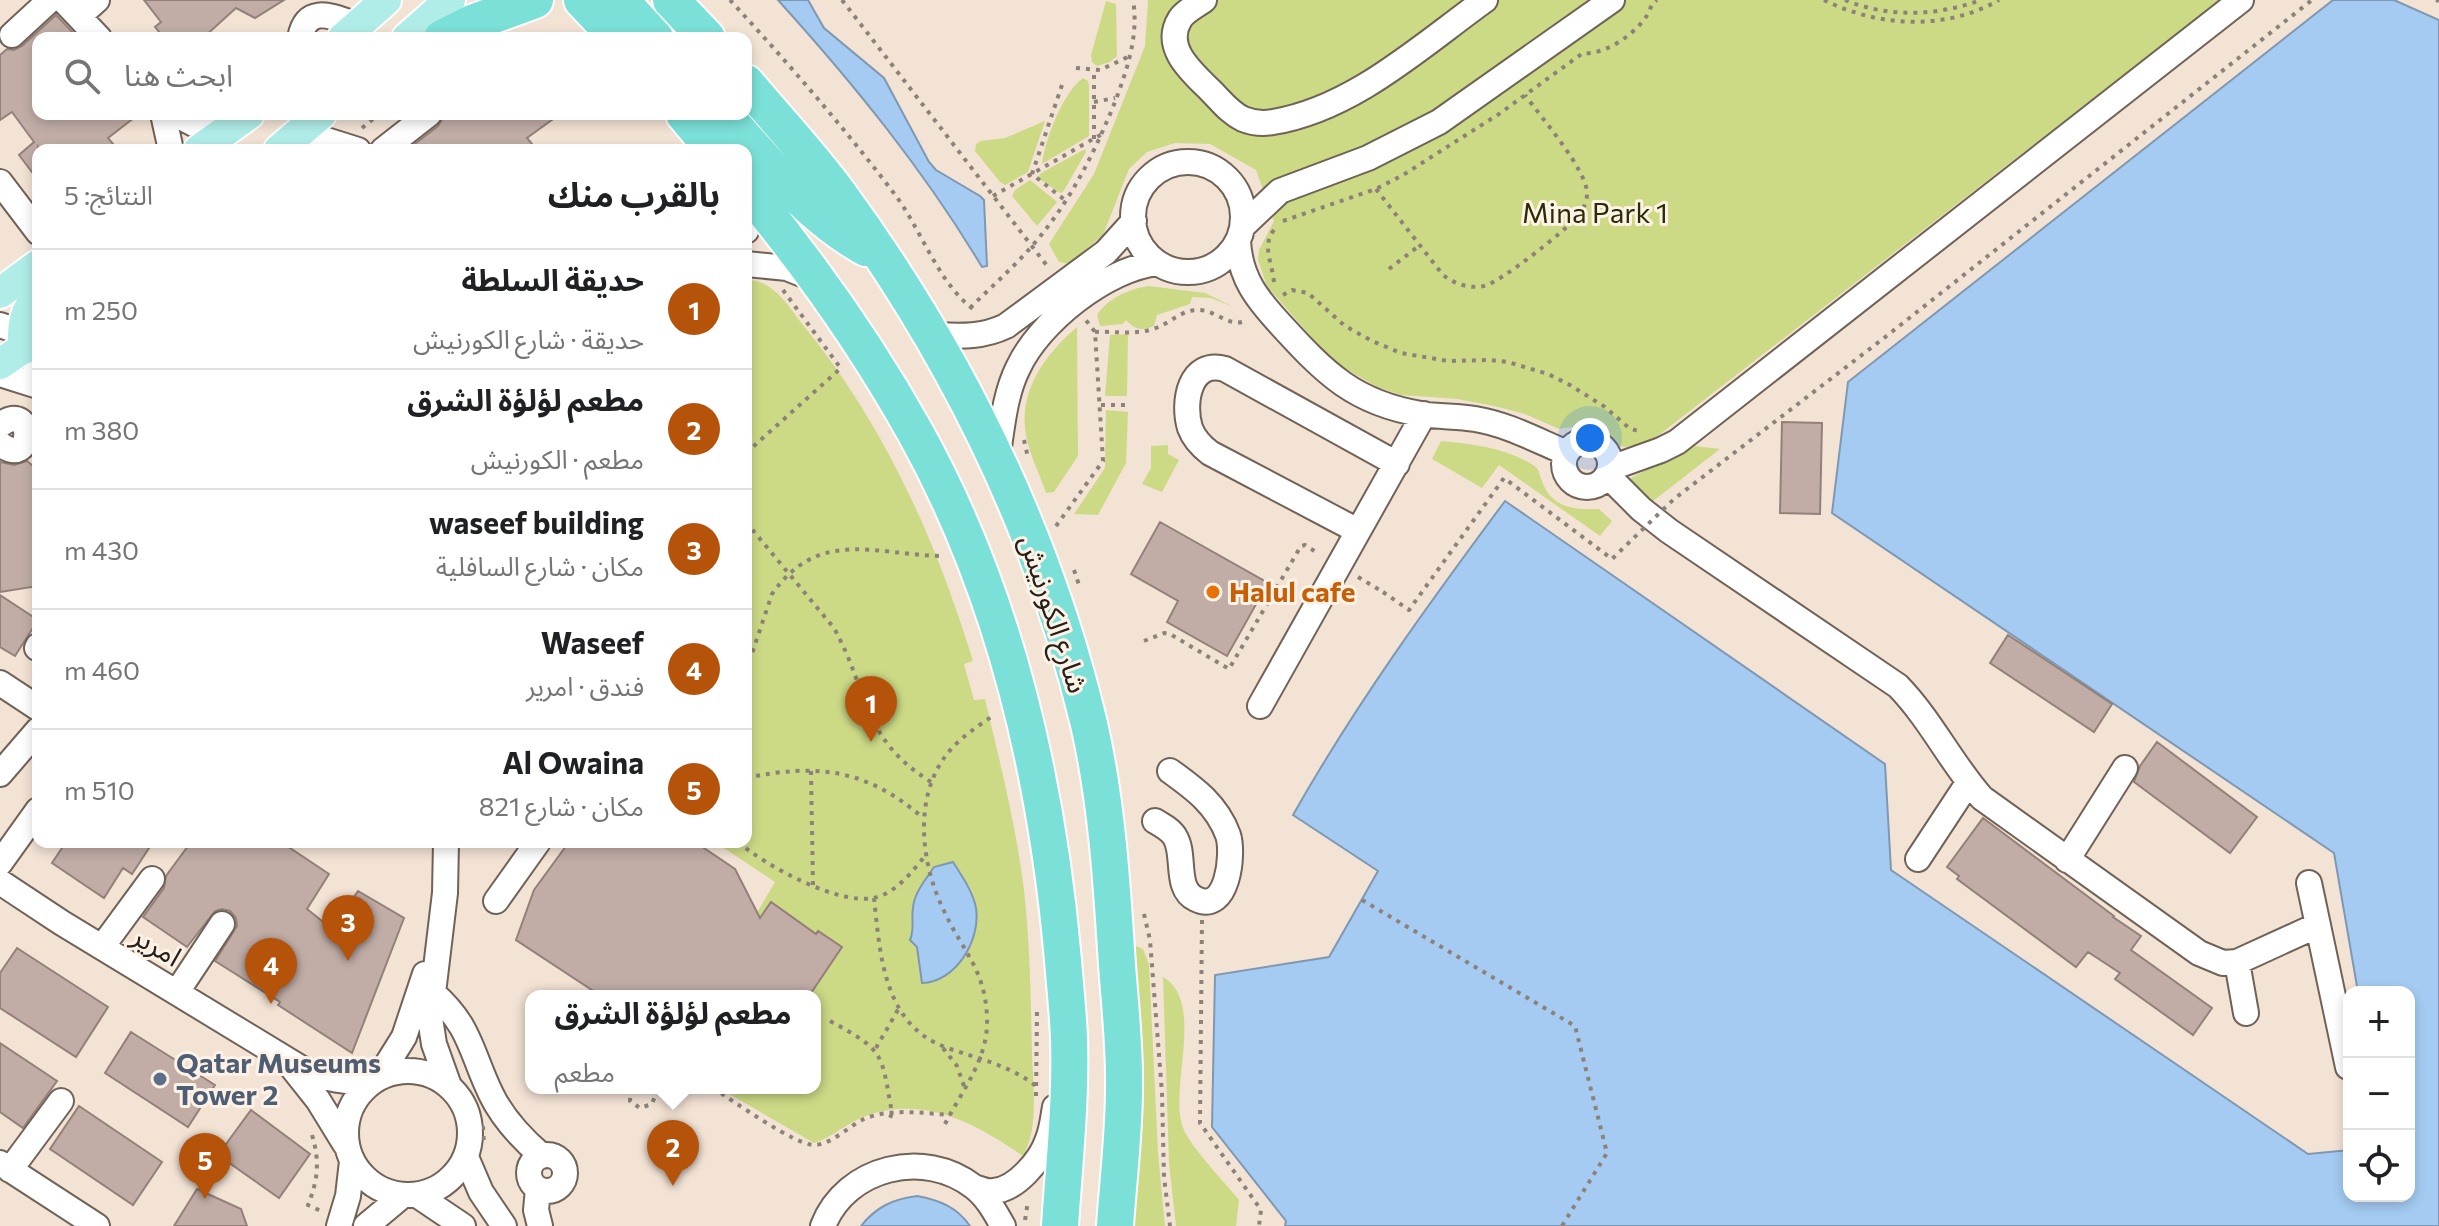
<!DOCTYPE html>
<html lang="ar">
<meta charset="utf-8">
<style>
body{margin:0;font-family:Commissioner,"Noto Sans Arabic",sans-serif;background:#f6f6f6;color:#202124;direction:rtl}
.controls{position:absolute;right:24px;bottom:24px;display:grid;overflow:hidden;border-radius:16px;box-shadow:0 4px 12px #0003}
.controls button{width:72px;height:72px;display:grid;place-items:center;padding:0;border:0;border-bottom:2px solid #e0e0e0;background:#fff;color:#202124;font:40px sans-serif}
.you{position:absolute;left:1590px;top:438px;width:28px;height:28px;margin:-20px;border:6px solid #fff;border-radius:50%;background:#1a73e8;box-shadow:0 0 0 12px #1a73e833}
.badge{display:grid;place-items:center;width:52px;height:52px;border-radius:50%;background:#b45309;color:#fff;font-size:26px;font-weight:700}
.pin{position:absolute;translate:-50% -66px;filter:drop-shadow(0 2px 4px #0008)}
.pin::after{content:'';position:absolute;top:42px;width:28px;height:24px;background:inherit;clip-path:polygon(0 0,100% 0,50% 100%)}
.popup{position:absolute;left:525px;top:990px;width:296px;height:104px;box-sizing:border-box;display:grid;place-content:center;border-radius:16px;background:#fff;filter:drop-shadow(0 2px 6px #0005);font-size:26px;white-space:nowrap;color:#757577}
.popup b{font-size:30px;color:#202124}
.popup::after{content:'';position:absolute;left:50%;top:100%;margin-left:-16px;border:16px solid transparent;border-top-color:#fff}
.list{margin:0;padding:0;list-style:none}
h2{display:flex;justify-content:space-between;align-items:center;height:104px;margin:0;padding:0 32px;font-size:34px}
h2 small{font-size:26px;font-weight:400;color:#757577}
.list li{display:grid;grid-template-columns:52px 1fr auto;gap:24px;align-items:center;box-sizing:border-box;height:120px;padding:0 32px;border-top:2px solid #e0e0e0}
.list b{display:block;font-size:30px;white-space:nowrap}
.list p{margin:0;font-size:26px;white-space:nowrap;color:#757577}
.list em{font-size:26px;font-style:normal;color:#757577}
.icon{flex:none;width:44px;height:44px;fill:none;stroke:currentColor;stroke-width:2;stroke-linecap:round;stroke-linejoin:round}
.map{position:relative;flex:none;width:2439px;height:1226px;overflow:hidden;direction:ltr}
.search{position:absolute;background:#fff;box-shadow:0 4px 12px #0003;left:32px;top:32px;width:720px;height:88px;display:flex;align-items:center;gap:20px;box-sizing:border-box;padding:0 28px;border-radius:16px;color:#757577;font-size:30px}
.panel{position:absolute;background:#fff;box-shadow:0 4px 12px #0003;left:32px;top:144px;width:720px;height:704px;border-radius:16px;direction:rtl}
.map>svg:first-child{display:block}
.green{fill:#ccda86}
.water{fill:#a5cbf2;stroke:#7f98b2;stroke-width:2}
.building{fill:#c1ada6;stroke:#938079;stroke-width:2}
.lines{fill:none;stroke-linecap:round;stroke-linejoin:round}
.minor-casing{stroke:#706256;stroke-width:28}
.major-casing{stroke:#fff;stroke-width:34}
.highway-casing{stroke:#fff;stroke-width:40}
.path{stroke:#8d8279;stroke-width:4;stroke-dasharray:4 6;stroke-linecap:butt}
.minor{stroke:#fff;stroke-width:24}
.major{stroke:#b0ede8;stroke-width:30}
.highway{stroke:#7be1d8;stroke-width:36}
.path-bridge{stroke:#8d8279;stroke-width:4;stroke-dasharray:4 6;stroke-linecap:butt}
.food-dot{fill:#e8710a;stroke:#fef1e5;stroke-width:3}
.service-dot{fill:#5c6f8a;stroke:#fef1e5;stroke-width:3}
.labels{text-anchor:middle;stroke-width:6;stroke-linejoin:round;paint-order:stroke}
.park-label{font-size:28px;fill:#282d06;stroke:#fef1e5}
.food-label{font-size:28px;font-weight:bold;fill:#c56008;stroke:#fef1e5;text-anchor:start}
.street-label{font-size:28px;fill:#26201b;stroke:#fef1e5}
.service-label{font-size:28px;font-weight:bold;fill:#4e5e75;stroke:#fef1e5;text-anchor:start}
</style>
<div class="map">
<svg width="2439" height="1226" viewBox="0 0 2439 1226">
<rect width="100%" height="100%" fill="#f3e3d5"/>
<path class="green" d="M1148,0h1072l-565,438 -9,5 -21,4 -11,-2 -14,-11 -20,-8 -21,3 -34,-15 -31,-8 -37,-7 -56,-4 -24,-8 -46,-27 -64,-74 -9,-26 1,-10 15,-29 -18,-51 -46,-26 -35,-1 -28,9 -18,17 -26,66 -34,29 -10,-2 -10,-18 45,-70 51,-128z
M1106,1l10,3 1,52 -7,6 -13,4 -5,-4 -1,-7z
M1083,78l5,3 1,5v50l-47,28c3,-24 21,-72 41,-86z
M1045,121l-17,51 -23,13 -5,-3 -25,-31 1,-7 5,-3 24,-3z
M1085,149l1,3 -23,40 -3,1 -22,-15 3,-5z
M1030,180l27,22 -20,24 -25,-30 3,-6z
M750,280c25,2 39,27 53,45 81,99 133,215 170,336l-9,3 10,36 11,-1c15,63 31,127 39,191 6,55 7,109 8,164 1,31 7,75 -9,102 -48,-33 -100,-62 -160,-39 -17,7 -32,21 -49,26l-95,-55h96v-92h-107l67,-114 -60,-40h31v-561z
M1148,286l57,7 29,14 -23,-9 -19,-1 -2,7 -33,11 -3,11c-12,5 -19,4 -28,-6l-3,4 -23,2 -3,-11c11,-17 32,-26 51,-29z
M1077,327l1,129 -24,36 -8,1c-7,-21 -19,-43 -21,-65 -4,-42 23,-76 52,-101z
M1128,334l-1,62h-22l5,-61z
M1106,410l22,2 -2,51 -28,52 -24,-1 31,-46z
M1441,441c31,3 66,7 92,24 7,4 6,9 9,16 9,27 33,29 57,28l13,12 -12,15 -101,-71 -17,23 -50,-29z
M1168,445v9l11,6 -17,32 -20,-8 9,-16v-22z
M1686,445l34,4 -72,56 -21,-25 42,-22z
M1134,945l9,4 6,15 9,188 7,74h-36z
M1163,977c42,24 7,108 19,148 6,20 43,57 57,75l-3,26h-60l-7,-63z"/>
<path class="water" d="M778,0h30l16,28 60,50 45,84 7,8 44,26 4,4 3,66 -5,1c-58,-97 -129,-184 -204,-267z
M2333,0h61l45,20v1206h-1154l1,-5 -74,-94 3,-152 114,-18 49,-86 -85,-56c62,-110 137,-213 212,-314l380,263 6,106 417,284 41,-4v46h60v-204h-51l-24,-139 -502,-340 16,-131z
M953,862c9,14 20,30 23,46 5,32 -20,74 -54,75l-5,-36 -7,-7c5,-12 1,-20 3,-32 1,-15 13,-29 21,-41z
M917,1196c22,4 40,11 53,30h-109c15,-19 32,-27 56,-30z"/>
<path class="building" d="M144,0h140l-29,18 -19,-10 -33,30h-39l-9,-11 6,-5z
M56,15l22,23h-40v76h101l-31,24 10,12h-78l-2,-3v33l-19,-25 15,-13 -22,-30 -12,8v-65l7,-6 7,1 8,-4z
M445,114h115l-33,24 10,12h-130l31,-24z
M1782,422l40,1 -2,91 -40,-1z
M27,461l11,9v116l-38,6v-130l14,3z
M1160,522l108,61 -41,73 -60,-34 11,-21 -47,-27z
M0,595l38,25 -23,36 -15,-9z
M2008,635l104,69 -18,28 -104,-69z
M2157,742l100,75 -27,36 -96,-71 6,-16z
M1983,818l131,98 -1,1 28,19 -10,14 81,58 -19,27 -78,-56 5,-6 -32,-21 -12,15 -119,-88 2,-3 -12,-9z
M66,842h87l-21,32 -9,-6 -19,30 -52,-35z
M191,842h90l48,32 -22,35 25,20 26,-38 46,27 -52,135 -74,-48 2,-3 -65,-41 22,-35 -1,-8 -6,-7 -8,-2 -7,2 -28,36 -44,-30 21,-29 2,-12z
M569,842h126l40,27 25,49 11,-16 45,32 2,-3 24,16 -33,49h-208l-85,-56 18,-50z
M17,948l91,59 -32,50 -76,-49v-35z
M131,1032l84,53 -27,42 -83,-54z
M0,1043l57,38 -34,47 -23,-16z
M79,1106l83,56 -29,43 -83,-56z
M251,1110l59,44 -31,44 -61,-43z
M197,1189l44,20 6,17h-73z"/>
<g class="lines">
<defs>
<path id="minor" d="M63,0l36,38
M1204,0c-8,6 -19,11 -24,19 -18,29 13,54 31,72 10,10 19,22 32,28 10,4 20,5 30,3 80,-13 148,-76 212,-122
M79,16l18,-16
M12,35l38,-35
M300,38c7,-36 35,-20 58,-13
M163,114l8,36
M175,114l21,11 26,8
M301,132l57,18
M383,150l46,-36
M1133 217a55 55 0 1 1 110 0a55 55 0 1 1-110 0Z
M0,182l38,50
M1243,226l37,-35 88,-33 71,-36 173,-122
M746,231l4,-39
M1238,241c2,37 19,58 43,84 44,48 73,78 140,89 18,3 37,2 54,5 32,5 63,22 92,34
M746,264l41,4 30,12
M0,325l23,8 11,9
M932,335c27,1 49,3 74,-9l100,-74 28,-31
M24,349l14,19
M0,374l38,12
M0,425c35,-27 35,46 0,19
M1564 464a23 23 0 1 1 46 0a23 23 0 1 1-46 0Z
M997,460c5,-30 7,-64 21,-92 21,-46 89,-100 140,-105
M1611,468l50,-18 16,-8 564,-442
M1608,476l33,33 28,22 229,155c33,34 53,77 84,112l217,155 24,10 14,-1 81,-37
M1358,531l-148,-78c-9,-7 -16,-14 -20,-25 -8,-26 0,-69 35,-59l172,95
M37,648l1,-2
M0,683l38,25
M1260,706l164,-292
M0,774l38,-44
M1155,821c7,4 16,9 20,16 11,18 -1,52 21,62 32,16 38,-46 32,-64 -11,-30 -33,-46 -58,-64
M446,842l-1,51 -15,125 4,26 15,42
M1918,859l50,-76
M2067,860l58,-92
M0,863l38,-53
M0,882l62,41 242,147c23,9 42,13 67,12
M2309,883l39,184
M496,901l42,-59
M102,947l50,-68
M2237,962l9,51
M177,992l45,-68
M433,993c38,33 38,60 58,101 12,25 30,44 51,62
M291,1066l27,34 27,44
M346 1133a62 62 0 1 1 124 0a62 62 0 1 1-124 0Z
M379,1077l25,-40 21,-63
M529 1173a18 18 0 1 1 36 0a18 18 0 1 1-36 0Z
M466,1157l15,35 23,34
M0,1163l97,63
M10,1170l51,-69
M974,1187c6,2 13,5 19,4 23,-1 48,-31 55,-52 4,-10 5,-21 7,-32
M538,1189l-2,21 4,16
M417,1195l46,31
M339,1226l9,-30 4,-35
M366,1226l36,-30
M823,1226c23,-59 101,-78 151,-39 13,10 21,25 29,39"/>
<path id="major" d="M343,38l43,-38
M407,38l43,-38
M199,150l50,-36
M279,150l42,-36
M0,293l38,-28
M24,349c-3,-18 0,-40 14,-52
M0,364l38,-26"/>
<path id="highway" d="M582,0l36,38
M620,0l35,38
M671,0l36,38
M442,38l30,-15 63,-23
M746,83c31,37 64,72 92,110 117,160 205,338 251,531 18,79 23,161 28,241 3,41 8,83 7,124 0,46 -6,92 -9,137
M684,114l30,36
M723,114c44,48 85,102 143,134
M746,188c63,76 121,158 169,244 89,160 132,346 148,528 2,26 5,52 6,78 2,63 -5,126 -9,188"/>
</defs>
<use href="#minor" class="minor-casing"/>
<use href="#major" class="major-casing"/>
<use href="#highway" class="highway-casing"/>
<path class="path" d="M730,0c57,62 112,125 163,192 29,37 44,92 84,120
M842,0l206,267
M1824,0c54,27 121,31 175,0
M1845,0c44,18 92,16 136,0
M2436,0l3,1
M1076,68l24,2 30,-14
M1062,85l-30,89 34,27
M1094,102l21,-4
M362,128l17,-14
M1094,139v-68
M1376,189l67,86c12,9 26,14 41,11 17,-4 81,-55 94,-70 5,-6 9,-14 9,-22 1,-23 -47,-78 -62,-99
M993,196l109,-62
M1283,221l93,-32 27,-14 96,-61 84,-61c21,2 47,-16 60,-32 7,-8 6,-15 14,-21
M1274,230c-13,16 -1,34 0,53
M1389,269l31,-24
M783,290l59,80
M1283,295l9,-5 16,3 37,33 27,15 29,12 47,8 41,-1 19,2 40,12 22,11 35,22 24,21 12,4
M970,308c21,-21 43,-40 62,-62 37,-42 62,-92 83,-144 12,-32 24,-67 18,-102
M1095,332c19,-1 40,3 58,-3 17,-5 28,-20 47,-19 17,1 31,19 47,10
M1101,405h24
M1024,440l4,18
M746,453l95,-85
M746,522l88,106c36,66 27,110 97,154
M1056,526l47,-65 -8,-129 -10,-13
M1074,570l6,18
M1358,577l25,15
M1144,641l20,-8 6,1 59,35 72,-123 4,-1 14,9
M746,671l26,-77c47,-67 104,-39 170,-38
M811,771l2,114
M746,778c71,-15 120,-9 176,39
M738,842c27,23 99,63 135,56 22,-4 39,-26 52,-42
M874,898c6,55 9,126 71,149 32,12 63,17 91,39
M1362,900l213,126 32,127 -45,73
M1144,914l6,26 12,153 2,84 6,49
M1202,920l-2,203 61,87 -2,16
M830,1021c55,30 51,31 62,92l-2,5
M876,1048l23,-40
M943,1048l14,18 8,23
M631,1088l-1,13 10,7 12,-4 3,-8 -2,-8
M713,1088c19,12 83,58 102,57 17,-1 34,-19 49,-26 25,-11 59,-6 86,-4
M1036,1096l1,-87
M945,1124c18,-35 44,-66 42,-107 -2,-48 -24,-65 -43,-106 -25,-51 -32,-123 11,-166 12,-12 26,-21 39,-30
M483,1126l1,19
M312,1135c8,26 6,45 -4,70l13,6
M1025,1220l3,-19"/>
<use href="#minor" class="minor"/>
<use href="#major" class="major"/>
<use href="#highway" class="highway"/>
<path class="path-bridge" d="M1383,592l26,18 95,-132 108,81 62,-60 210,-161 428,-338"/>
</g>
<circle class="food-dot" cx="1213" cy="592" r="8"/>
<circle class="service-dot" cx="160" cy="1079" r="8"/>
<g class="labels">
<g class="park-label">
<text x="1595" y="223">Mina Park 1</text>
</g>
<g class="food-label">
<text x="1229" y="602">Halul cafe</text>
</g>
<g class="street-label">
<text transform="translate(1054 614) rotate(72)" y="10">شارع الكورنيش</text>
<text transform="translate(157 946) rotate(31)" y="10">امرير</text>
</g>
<g class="service-label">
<text x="176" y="1073">Qatar Museums<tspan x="176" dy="32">Tower 2</tspan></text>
</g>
</g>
</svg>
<div class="controls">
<button>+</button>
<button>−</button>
<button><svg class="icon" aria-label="locate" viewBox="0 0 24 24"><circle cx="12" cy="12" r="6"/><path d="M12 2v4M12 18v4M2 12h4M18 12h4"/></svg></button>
</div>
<div class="you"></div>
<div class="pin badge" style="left:871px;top:742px">1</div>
<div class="pin badge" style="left:673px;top:1186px">2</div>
<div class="popup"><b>مطعم لؤلؤة الشرق</b>مطعم</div>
<div class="pin badge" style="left:348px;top:961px">3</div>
<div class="pin badge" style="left:271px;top:1004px">4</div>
<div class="pin badge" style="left:205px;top:1199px">5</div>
<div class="search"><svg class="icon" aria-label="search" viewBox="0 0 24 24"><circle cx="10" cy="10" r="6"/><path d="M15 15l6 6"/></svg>ابحث هنا</div>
<section class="panel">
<h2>بالقرب منك<small>النتائج: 5</small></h2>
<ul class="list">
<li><span class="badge">1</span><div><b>حديقة السلطة</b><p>حديقة · شارع الكورنيش</p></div><em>250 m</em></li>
<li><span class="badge">2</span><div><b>مطعم لؤلؤة الشرق</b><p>مطعم · الكورنيش</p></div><em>380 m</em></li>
<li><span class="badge">3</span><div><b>waseef building</b><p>مكان · شارع السافلية</p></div><em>430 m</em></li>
<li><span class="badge">4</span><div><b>Waseef</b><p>فندق · امرير</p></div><em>460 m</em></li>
<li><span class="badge">5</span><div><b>Al Owaina</b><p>مكان · شارع 821</p></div><em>510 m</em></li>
</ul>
</section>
</div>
